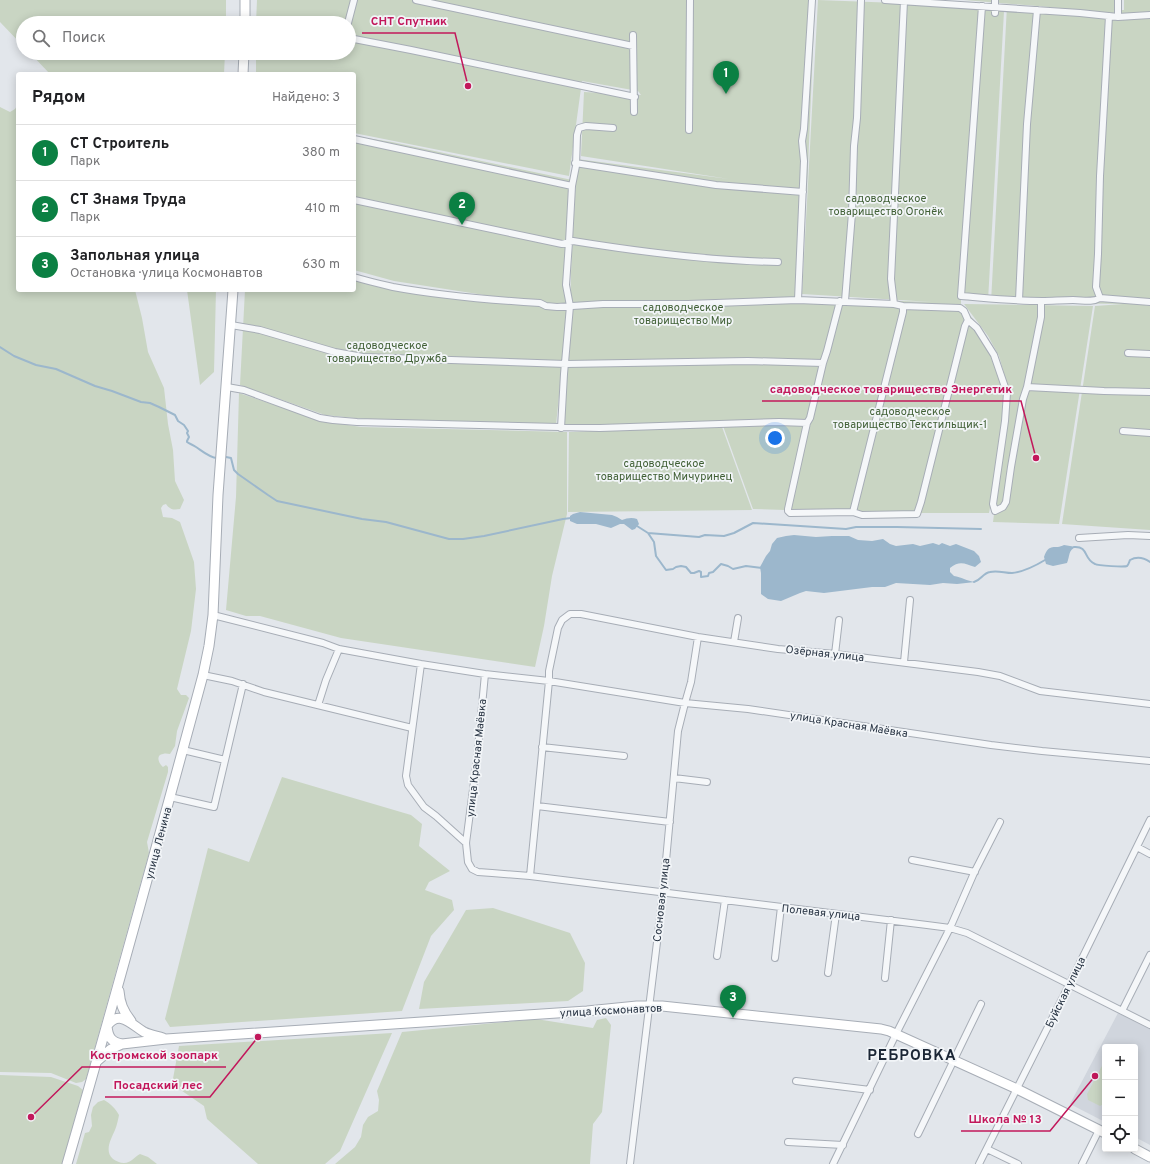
<!DOCTYPE html>
<html lang="ru">
<meta charset="utf-8">
<style>
body{margin:0;font-family:Overpass,sans-serif;background:#f2f2f2;color:#202124}
.controls{position:absolute;right:12px;bottom:12px;display:grid;overflow:hidden;border-radius:4px;box-shadow:0 2px 10px #0003}
.controls button{width:36px;height:36px;display:grid;place-items:center;padding:0;border:0;border-bottom:1px solid #e0e0e0;background:#fff;color:#202124;font:20px sans-serif}
.you{position:absolute;left:775px;top:438px;width:14px;height:14px;margin:-10px;border:3px solid #fff;border-radius:50%;background:#1a73e8;box-shadow:0 0 0 6px #1a73e833}
.badge{display:grid;place-items:center;width:26px;height:26px;border-radius:50%;background:#0b8043;color:#fff;font-size:13px;font-weight:700}
.pin{position:absolute;translate:-50% -33px;filter:drop-shadow(0 1px 2px #0008)}
.pin::after{content:'';position:absolute;top:21px;width:14px;height:12px;background:inherit;clip-path:polygon(0 0,100% 0,50% 100%)}
.list{margin:0;padding:0;list-style:none}
h2{display:flex;justify-content:space-between;align-items:center;height:52px;margin:0;padding:0 16px;font-size:17px}
h2 small{font-size:13px;font-weight:400;color:#757577}
.list li{display:grid;grid-template-columns:26px 1fr auto;gap:12px;align-items:center;box-sizing:border-box;height:56px;padding:0 16px;border-top:1px solid #e0e0e0}
.list b{display:block;font-size:15px;white-space:nowrap}
.list p{margin:0;font-size:13px;white-space:nowrap;color:#757577}
.list em{font-size:13px;font-style:normal;color:#757577}
.icon{flex:none;width:22px;height:22px;fill:none;stroke:currentColor;stroke-width:2;stroke-linecap:round;stroke-linejoin:round}
.map{position:relative;flex:none;width:1150px;height:1164px;overflow:hidden}
.search{position:absolute;background:#fff;box-shadow:0 2px 10px #0003;left:16px;top:16px;width:340px;height:44px;display:flex;align-items:center;gap:10px;box-sizing:border-box;padding:0 14px;border-radius:22px;color:#757577;font-size:15px}
.panel{position:absolute;background:#fff;box-shadow:0 2px 10px #0003;left:16px;top:72px;width:340px;height:220px;border-radius:4px}
.map>svg:first-child{display:block}
.built{fill:#d0d5dd}
.green{fill:#c9d5c3}
.water{fill:#9cb7cc}
.lines{fill:none;stroke-linecap:round;stroke-linejoin:round}
.stream{stroke:#9cb7cc;stroke-width:2}
.street-casing{stroke:#a7adb6;stroke-width:8}
.secondary-casing{stroke:#a7adb6;stroke-width:11}
.street{stroke:#f5f7f9;stroke-width:6}
.secondary{stroke:#fff;stroke-width:9}
.labels{text-anchor:middle;stroke-width:3.5;stroke-linejoin:round;paint-order:stroke}
.park-label{font-size:11px;fill:#416036;stroke:#f2f5f8}
.street-label{font-size:11px;fill:#293544;stroke:#f2f5f8}
.district-label{font-size:15px;font-weight:bold;letter-spacing:1px;fill:#1b2635;stroke:#f2f5f8}
.leader{fill:none;stroke:#c2185b;stroke-width:1.5}
.callout-dot{fill:#c2185b;stroke:#f2f5f8;stroke-width:1.5}
.callout-label{font-size:12px;text-anchor:middle;font-weight:bold;fill:#c2185b;stroke:#f2f5f8;stroke-width:3.5;stroke-linejoin:round;paint-order:stroke}
</style>
<div class="map">
<svg width="1150" height="1164" viewBox="0 0 1150 1164">
<rect width="100%" height="100%" fill="#e2e6eb"/>
<path class="built" d="M1118,1013l32,16v116l-15,-8v-90h-30v75l-35,-18z"/>
<path class="green" d="M0,0h226v23h-203v23l-23,-24z
M257,0h558l-8,191h-6l-6,105 46,7 1,-4 90,3 -130,-8 16,-294 159,6 27,5 -16,290 -27,-1v4l23,29 25,66 1,-5 -11,-38 -11,-20 -24,-32 129,2 -34,218 -66,-2 13,-99 -17,90h-203l-1,-3 -32,-1 -30,-83 -1,1 30,83 -184,2 1,-80 126,-5 -131,-1 6,-95 1,-59 6,-113 152,20 -148,-23 3,-64 57,3 -3,-4 -56,-10 -13,95 -215,-43v-59h-98v-21h93v-30h-93z
M964,0h157v10h3v-10h26v11h-2l2,1v293h-6l6,1v224l-88,-6 33,-218 28,-2 -132,-2 16,-296 54,2z
M30,53h195l-1,21h-174z
M18,104v186h117l7,28 6,34 16,36 4,36 5,26 2,31 9,19 -4,9c-6,1 -10,1 -14,-5l-3,1 -2,3 2,9 9,1 8,4 14,40 2,27 -5,42 -14,58 4,6h5l3,3 -12,33 -2,15 -5,8c-2,0 -4,-1 -7,0 -8,1 -4,10 0,13l3,-2 2,2v5l-21,70 2,11 -63,226 -4,3 -6,1 -25,-10 -51,-1v-965l10,5 5,-3z
M354,136l38,6 180,38 -4,128 -174,-27 -40,-11z
M354,274l39,10 175,25 -12,116 -191,-6 -40,-4 -85,-30 5,-95h109z
M187,290h29l-2,82 -14,13z
M239,393l82,28 40,6 206,5v82l-15,62 -8,50 -9,41 -194,-29 -81,-22h-14l-20,-6 10,-113z
M282,777l129,38 11,9 -3,22 31,25 -21,11 -4,8 27,10 2,10 -23,26 -29,75 -232,16 -5,-8 43,-171 41,14z
M493,908l77,25 15,30 -2,28 -15,10 -149,8 5,-27 42,-72z
M606,1018l5,7 -9,87 -9,12 -3,40h-255l20,-17 6,-10 2,-12 5,-8 10,-6 1,-11 -2,-9 25,-59 134,-13 57,9 4,-8z
M392,1033l-52,118 -15,13h-67l-51,-45 -3,-13 -32,-22 7,-38z
M1105,1060v43l-5,3 -12,-6 -1,-6z
M0,1075l51,2 27,9 5,4 -21,74h-62z
M104,1100c7,4 11,8 15,15 -1,5 -2,10 -4,15 -4,9 -11,21 -2,29 3,2 7,4 11,4 7,0 10,-6 16,-9l8,3 9,7h-81l9,-31 4,-1 3,-6 -1,-11 2,-8 5,-5z"/>
<path class="water" d="M580,512l32,3 5,2 5,3c5,-2 10,-3 15,-1l2,5 -4,5 -3,1 -8,-6h-4l-9,4 -15,-4h-19l-7,-3v-5l3,-2z
M794,535l22,2 16,-1h17l9,4 14,1 11,-2 7,5 6,2 17,-2 7,2 13,-3 6,2 3,-2 8,3 6,-2 18,7 5,5 2,6 -6,5c-10,-3 -15,-7 -25,1v4l4,4c7,1 13,5 21,6l-18,2 -14,-1 -13,2 -34,-2 -11,4h-13l-48,6 -18,-2 -6,2 -19,8 -13,-2 -7,-5v-21l-1,-6 6,-11 4,-5 2,-7 5,-6 9,-2z
M1064,545l12,2c-8,3 -6,9 -9,16l-14,3 -7,-2 -2,-7c5,-15 11,-7 20,-12z"/>
<g class="lines">
<path class="stream" d="M0,347l14,9 22,9 20,4 39,17 17,5 29,11 9,1 9,4 16,8 3,6 6,4 4,6 -1,2 2,4 -2,4v1c3,2 6,3 9,5 6,4 14,11 21,11
M226,457l5,1 3,12 4,4 30,21 9,6 85,18 24,3 63,17h14l21,-3 79,-17 8,-1
M637,526l11,7 6,9 2,14 10,14 7,-1 3,-2 5,-1 5,1 5,6h3l5,-2 2,1v5l7,-1 1,-3 4,-1 8,-8 7,2 5,3 13,-3 16,2
M648,533l51,4 6,-2 19,1 10,-3 19,-10 93,6 10,-2h41l84,2
M1074,547c15,-1 9,12 21,17 3,2 30,3 32,2 2,-2 2,-4 3,-6 7,-4 13,-3 20,2
M974,582c7,-2 9,-9 16,-10 7,-2 15,1 22,1 11,-1 23,-7 33,-13"/>
<defs>
<path id="street" d="M416,0l217,46
M885,0l195,13 38,4 32,-2
M995,0v13
M982,6l-21,290c26,2 54,5 81,5 10,0 20,-1 31,-1 10,0 18,3 27,-2l50,4
M1118,17v-17
M245,21l21,2
M348,23l6,-23
M633,35l1,77
M349,38l62,12 224,47
M689,130l1,-130
M354,139l218,47
M575,163l141,22 87,7
M354,200l208,44 11,-3c68,11 136,20 205,21
M354,277c13,4 26,7 39,10 48,9 98,13 147,16l6,3 11,1 46,-3h85l110,-4 96,4 9,2 57,2 4,3 4,9 9,8 17,27 13,38 -2,28 -12,83 2,7 8,-4 3,-5 5,-35 12,-68 4,-12 14,-70v-16
M1100,298l-4,-11 2,-33 2,-78 9,-160
M798,300l6,-139 -2,-20 2,-12 8,-129
M1019,300l8,-176 10,-114
M840,301l-13,50 -4,12 -13,55 -3,5 -19,86v2l2,2 63,-1 9,3 55,-1 4,-12 44,-176 3,-6
M845,301l7,-88 2,-67 3,-28 4,-118
M894,304l-3,-25 13,-278
M231,325l29,5 75,22 28,5 203,7 182,-3 75,2
M1128,353l22,1
M227,387l17,3 76,28 13,2 24,2 243,6 179,-6 28,1
M1027,387l77,4 46,1
M561,428l3,-54 6,-68 -4,-21 3,-43 3,-56 4,-20 1,-31 2,-7 7,-2 27,2
M1123,431l27,2
M853,512l50,-200v-6
M1079,538l49,-3 22,1
M213,615l110,28 16,6 82,15 64,10 64,7 136,22 63,6 243,36 51,6 108,10
M734,642l4,-24
M835,654l4,-34
M904,662l6,-62
M421,664l-15,112 2,9 16,22 12,9 30,27
M485,674l-8,85 -11,84 2,19 4,7 6,3 14,1 38,3 397,49 23,3 17,5 183,92
M203,675l29,6 32,11 148,36
M318,705l8,-25 13,-31
M542,747l82,9
M183,750l42,10
M674,778l33,4
M170,797l44,10 29,-123
M537,806l133,16
M1137,847l13,7
M912,860l63,12
M530,876l19,-195v-10l9,-43 4,-8 8,-6h11l117,23 80,12 57,5 143,18 22,4 40,15 110,13
M717,956l8,-56
M775,958l6,-51
M828,973l8,-59
M885,978l6,-58
M1122,1011l28,-56
M796,1081l74,9
M918,1134l63,-130
M788,1142l55,3
M987,1149l31,15
M630,1164l33,-271 15,-162 7,-28 6,-21 7,-45
M833,1164l63,-130 54,-106 24,-55 26,-51
M979,1164l90,-179 81,-165
M1082,1164l17,-34"/>
<path id="secondary" d="M245,23v-23
M243,74l1,-21
M119,991c1,12 4,20 12,30
M122,1044c-11,-2 -14,-7 -15,-18 12,-17 24,-2 37,6 6,3 13,4 19,6
M97,1061l14,-12 11,-5 44,-5 421,-28 50,-5h25l219,23 8,2 128,58 88,44
M1135,1149l15,8
M67,1164c47,-162 92,-326 136,-489l6,-29 4,-31 5,-120 15,-205"/>
</defs>
<use href="#street" class="street-casing"/>
<use href="#secondary" class="secondary-casing"/>
<use href="#street" class="street"/>
<use href="#secondary" class="secondary"/>
</g>
<g class="labels">
<g class="park-label">
<text x="886" y="202">садоводческое<tspan x="886" dy="13">товарищество Огонёк</tspan></text>
<text x="683" y="311">садоводческое<tspan x="683" dy="13">товарищество Мир</tspan></text>
<text x="387" y="349">садоводческое<tspan x="387" dy="13">товарищество Дружба</tspan></text>
<text x="910" y="415">садоводческое<tspan x="910" dy="13">товарищество Текстильщик-1</tspan></text>
<text x="664" y="467">садоводческое<tspan x="664" dy="13">товарищество Мичуринец</tspan></text>
</g>
<g class="street-label">
<text transform="translate(825 653) rotate(6)" y="4">Озёрная улица</text>
<text transform="translate(849 724) rotate(9)" y="4">улица Красная Маёвка</text>
<text transform="translate(476 758) rotate(-84)" y="4">улица Красная Маёвка</text>
<text transform="translate(158 843) rotate(-75)" y="4">улица Ленина</text>
<text transform="translate(661 900) rotate(-84)" y="4">Сосновая улица</text>
<text transform="translate(821 912) rotate(6)" y="4">Полевая улица</text>
<text transform="translate(1065 992) rotate(-64)" y="4">Буйская улица</text>
<text transform="translate(611 1010) rotate(-3)" y="4">улица Космонавтов</text>
</g>
<g class="district-label">
<text x="912" y="1060">РЕБРОВКА</text>
</g>
</g>
<path class="leader" d="M468 86L455 33H362M1036 458L1021 401H762M31 1117L82 1067H226M258 1037L210 1097H105M1095 1076L1050 1131H961"/>
<g class="callout-dot">
<circle cx="468" cy="86" r="4"/>
<circle cx="1036" cy="458" r="4"/>
<circle cx="31" cy="1117" r="4"/>
<circle cx="258" cy="1037" r="4"/>
<circle cx="1095" cy="1076" r="4"/>
</g>
<g class="callout-label">
<text x="409" y="25">СНТ Спутник</text>
<text x="891" y="393">садоводческое товарищество Энергетик</text>
<text x="154" y="1059">Костромской зоопарк</text>
<text x="158" y="1089">Посадский лес</text>
<text x="1005" y="1123">Школа № 13</text>
</g>
</svg>
<div class="controls">
<button>+</button>
<button>−</button>
<button><svg class="icon" aria-label="locate" viewBox="0 0 24 24"><circle cx="12" cy="12" r="6"/><path d="M12 2v4M12 18v4M2 12h4M18 12h4"/></svg></button>
</div>
<div class="you"></div>
<div class="pin badge" style="left:726px;top:94px">1</div>
<div class="pin badge" style="left:462px;top:225px">2</div>
<div class="pin badge" style="left:733px;top:1018px">3</div>
<div class="search"><svg class="icon" aria-label="search" viewBox="0 0 24 24"><circle cx="10" cy="10" r="6"/><path d="M15 15l6 6"/></svg>Поиск</div>
<section class="panel">
<h2>Рядом<small>Найдено: 3</small></h2>
<ul class="list">
<li><span class="badge">1</span><div><b>СТ Строитель</b><p>Парк</p></div><em>380 m</em></li>
<li><span class="badge">2</span><div><b>СТ Знамя Труда</b><p>Парк</p></div><em>410 m</em></li>
<li><span class="badge">3</span><div><b>Запольная улица</b><p>Остановка · улица Космонавтов</p></div><em>630 m</em></li>
</ul>
</section>
</div>
